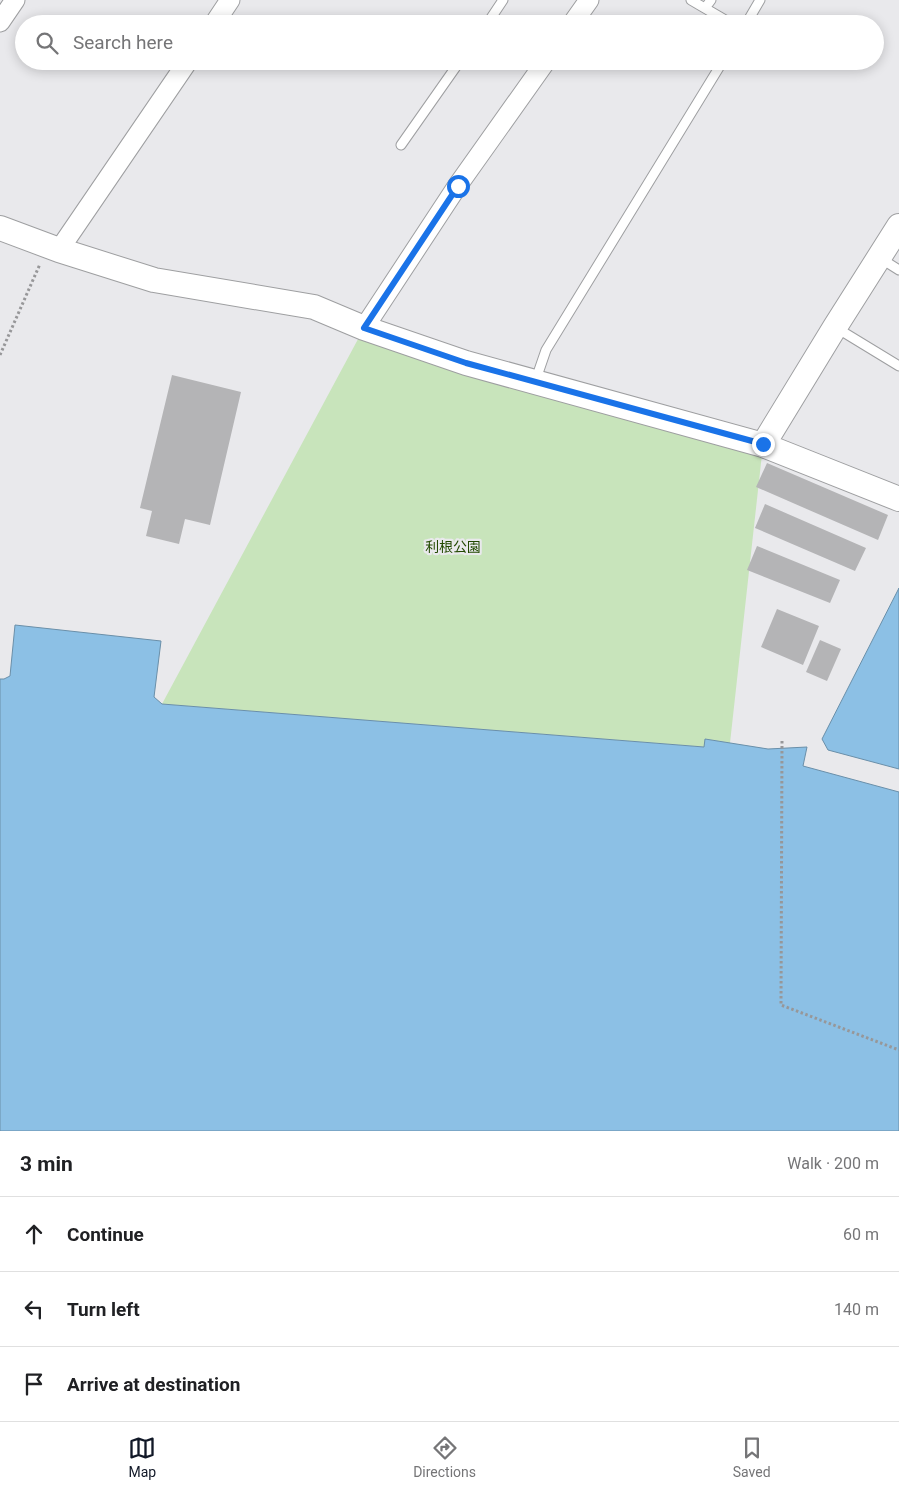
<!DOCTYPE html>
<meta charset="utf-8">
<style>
body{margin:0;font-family:Roboto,"Noto Sans JP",sans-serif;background:#f6f6f6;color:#202124}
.stop{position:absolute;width:15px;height:15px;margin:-11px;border:4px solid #1a73e8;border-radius:50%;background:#fff}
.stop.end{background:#1a73e8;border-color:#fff;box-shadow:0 1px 5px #0008}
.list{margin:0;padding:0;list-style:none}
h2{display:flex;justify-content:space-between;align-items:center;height:65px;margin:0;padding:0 20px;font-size:21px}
h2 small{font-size:16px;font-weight:400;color:#757577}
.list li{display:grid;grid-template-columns:32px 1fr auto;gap:15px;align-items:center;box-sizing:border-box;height:75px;padding:0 20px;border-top:1px solid #e0e0e0}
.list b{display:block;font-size:19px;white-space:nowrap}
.list em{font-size:16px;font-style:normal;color:#757577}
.icon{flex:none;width:28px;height:28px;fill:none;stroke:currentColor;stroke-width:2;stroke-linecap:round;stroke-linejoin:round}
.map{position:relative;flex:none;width:899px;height:1131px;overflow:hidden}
.search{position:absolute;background:#fff;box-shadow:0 2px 12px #0003;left:15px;right:15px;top:15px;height:55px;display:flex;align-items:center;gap:12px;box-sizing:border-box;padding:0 18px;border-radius:28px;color:#757577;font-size:19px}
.sheet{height:290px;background:#fff}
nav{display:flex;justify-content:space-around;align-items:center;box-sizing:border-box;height:70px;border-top:1px solid #e0e0e0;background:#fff;font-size:14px;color:#757577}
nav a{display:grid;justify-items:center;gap:2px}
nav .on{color:#111827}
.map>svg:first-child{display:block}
.green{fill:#c8e4bb}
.water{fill:#8cc0e5;stroke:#6a8fa9}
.building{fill:#b4b4b6}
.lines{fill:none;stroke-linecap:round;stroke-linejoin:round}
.service-casing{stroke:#9e9fa1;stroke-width:11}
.minor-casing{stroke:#9e9fa1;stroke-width:21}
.tertiary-casing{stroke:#9e9fa1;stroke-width:26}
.path{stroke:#979799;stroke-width:3;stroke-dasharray:2.5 2.5;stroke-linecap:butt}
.service{stroke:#fff;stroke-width:9}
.minor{stroke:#fff;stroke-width:19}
.tertiary{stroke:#fff;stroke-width:24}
.route{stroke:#1a73e8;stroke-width:6}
.labels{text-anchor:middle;stroke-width:4.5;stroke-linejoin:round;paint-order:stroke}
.park-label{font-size:14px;fill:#224901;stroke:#e9e9ec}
</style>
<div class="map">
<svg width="899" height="1131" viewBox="0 0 899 1131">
<rect width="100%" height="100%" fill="#e9e9ec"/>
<path class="green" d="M364,328l399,117 -33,298 -25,-4v8l-543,-43z"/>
<path class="water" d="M899,588v181l-71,-19 -6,-11z
M15,625l146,16 -7,56 8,7 542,43 1,-8 63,10 39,-2 -4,19 96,26v339h-899v-452h4l6,-3z"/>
<path class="building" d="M172,375l69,17 -31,133 -25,-6 -6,25 -33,-8 6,-25 -12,-3z
M767,463l121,52 -10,25 -122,-53z
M765,504l101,44 -11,23 -100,-43z
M757,546l83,34 -10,23 -83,-33z
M777,609l42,17 -16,39 -42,-18z
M820,640l21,9 -14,32 -21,-9z"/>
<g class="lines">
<defs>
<path id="service" d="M691,0l41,24
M705,8l6,-8
M487,24l16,-24
M746,24l14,-24
M401,145l59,-84
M880,258l19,12
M835,327l64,39
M535,382l11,-32 177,-289"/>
<path id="minor" d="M0,22l15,-22
M214,24l16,-24
M572,24l17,-24
M59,250l129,-189
M364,328l94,-143 88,-124"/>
<path id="tertiary" d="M0,228l59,22 95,30 160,27 50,21 102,35 297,82 136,54
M763,445l72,-118 64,-101"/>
</defs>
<use href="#service" class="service-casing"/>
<use href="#minor" class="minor-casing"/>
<use href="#tertiary" class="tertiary-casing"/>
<path class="path" d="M0,355l40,-91
M782,741l-1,264 118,45"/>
<use href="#service" class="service"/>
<use href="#minor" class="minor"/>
<use href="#tertiary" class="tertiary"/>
</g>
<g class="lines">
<path class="route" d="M458,186l-94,142 102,35 297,81"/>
</g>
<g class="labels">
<g class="park-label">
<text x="453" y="552">利根公園</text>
</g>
</g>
</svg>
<div class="stop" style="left:458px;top:186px"></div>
<div class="stop end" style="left:763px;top:444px"></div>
<div class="search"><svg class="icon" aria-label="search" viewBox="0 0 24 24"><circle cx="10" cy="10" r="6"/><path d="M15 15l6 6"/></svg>Search here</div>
</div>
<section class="sheet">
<h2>3 min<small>Walk · 200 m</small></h2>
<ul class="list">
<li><svg class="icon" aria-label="ahead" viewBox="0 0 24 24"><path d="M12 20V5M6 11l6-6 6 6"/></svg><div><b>Continue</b></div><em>60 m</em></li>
<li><svg class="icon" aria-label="left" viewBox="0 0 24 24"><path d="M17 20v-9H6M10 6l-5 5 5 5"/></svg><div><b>Turn left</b></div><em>140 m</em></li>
<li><svg class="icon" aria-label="arrive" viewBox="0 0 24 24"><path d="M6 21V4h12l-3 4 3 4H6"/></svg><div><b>Arrive at destination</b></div></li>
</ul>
</section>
<nav>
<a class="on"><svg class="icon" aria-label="map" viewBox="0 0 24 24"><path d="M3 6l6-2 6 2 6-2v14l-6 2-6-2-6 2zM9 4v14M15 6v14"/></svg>Map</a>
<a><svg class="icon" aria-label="directions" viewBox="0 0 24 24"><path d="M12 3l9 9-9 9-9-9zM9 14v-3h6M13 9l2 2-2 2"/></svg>Directions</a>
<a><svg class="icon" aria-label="saved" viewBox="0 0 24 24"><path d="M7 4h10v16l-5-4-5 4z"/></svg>Saved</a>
</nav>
